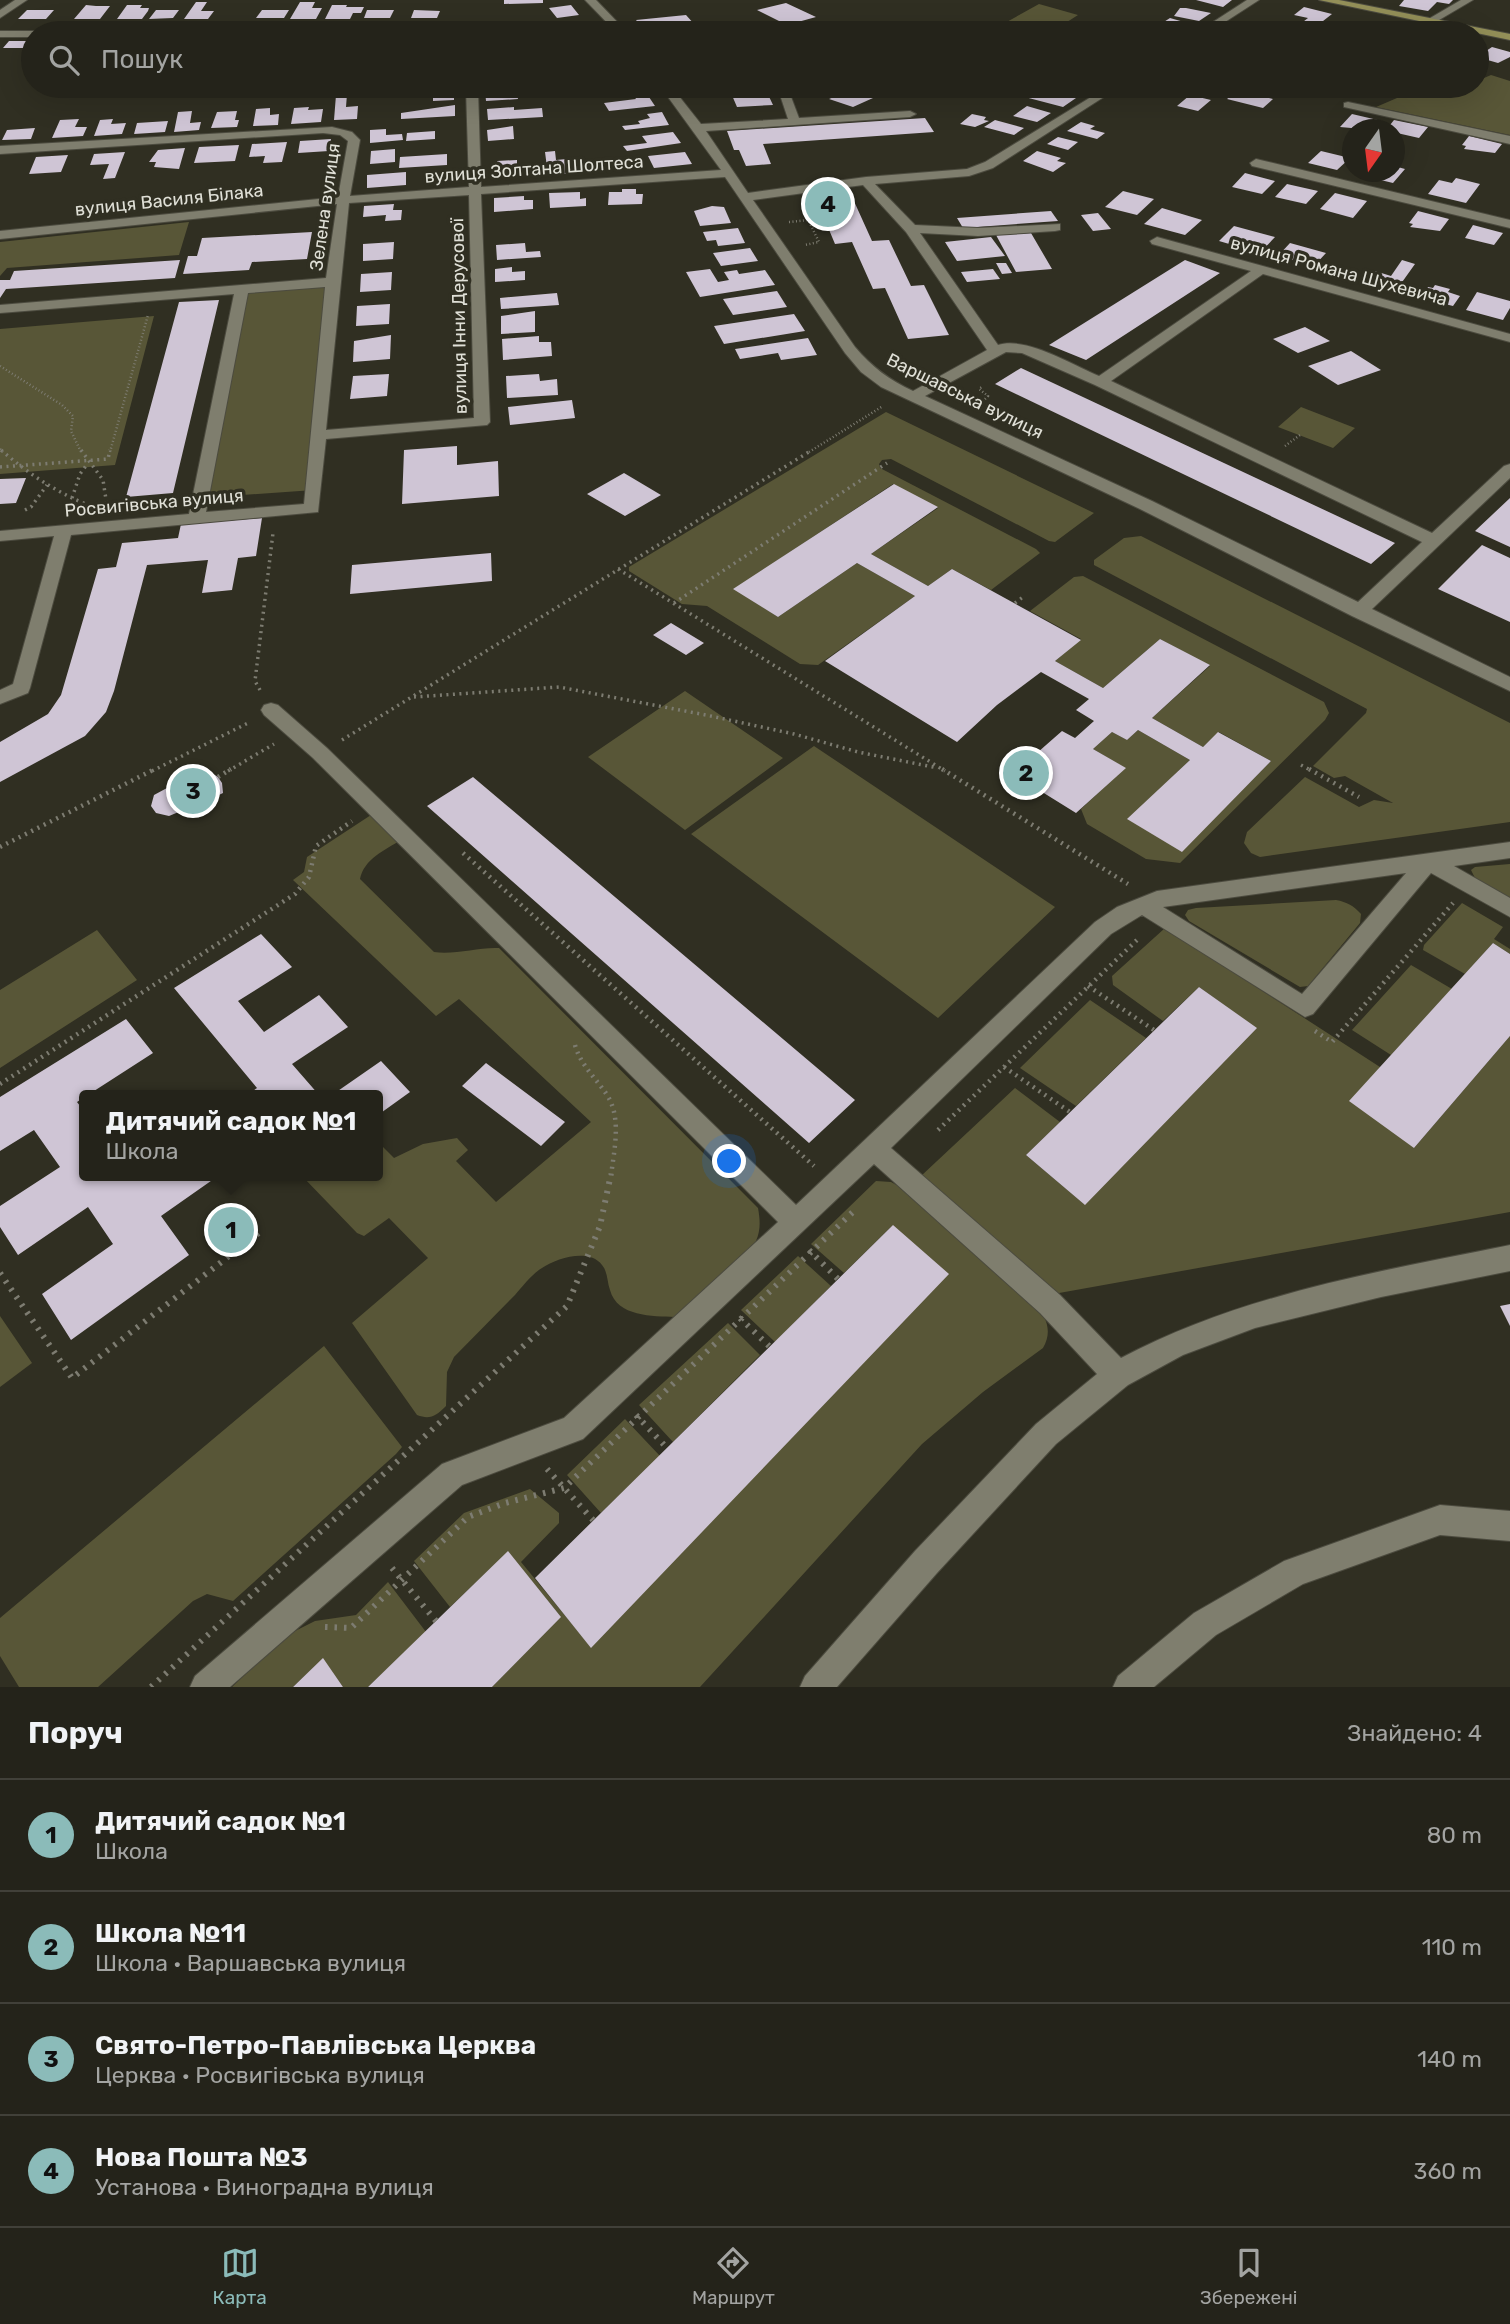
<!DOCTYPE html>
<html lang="uk">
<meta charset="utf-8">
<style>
body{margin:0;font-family:Rubik,sans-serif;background:#2c2b23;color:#f1f3f6}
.compass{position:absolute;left:1342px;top:119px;width:63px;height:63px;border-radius:50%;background:#24231a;box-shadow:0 7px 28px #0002;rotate:194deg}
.you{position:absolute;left:730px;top:1162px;width:24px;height:24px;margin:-18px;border:5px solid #fff;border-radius:50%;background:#1a73e8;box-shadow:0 0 0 10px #1a73e833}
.badge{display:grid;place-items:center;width:46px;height:46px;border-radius:50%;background:#8bbbb9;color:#111;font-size:23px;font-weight:700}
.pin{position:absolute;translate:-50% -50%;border:4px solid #fff;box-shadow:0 2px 7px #0006}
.popup{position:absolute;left:79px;top:1090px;width:304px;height:91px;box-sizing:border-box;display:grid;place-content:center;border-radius:7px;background:#24231a;filter:drop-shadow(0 2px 5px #0005);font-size:23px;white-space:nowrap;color:#a3a4a2}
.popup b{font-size:26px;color:#f1f3f6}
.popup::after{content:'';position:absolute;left:50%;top:100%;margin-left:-14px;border:14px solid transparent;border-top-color:#24231a}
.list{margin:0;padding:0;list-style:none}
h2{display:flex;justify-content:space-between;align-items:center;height:91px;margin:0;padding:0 28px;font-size:30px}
h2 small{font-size:23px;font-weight:400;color:#a3a4a2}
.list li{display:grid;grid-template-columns:46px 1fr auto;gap:21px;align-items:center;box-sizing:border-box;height:112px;padding:0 28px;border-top:2px solid #414039}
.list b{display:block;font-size:26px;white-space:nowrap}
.list p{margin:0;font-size:23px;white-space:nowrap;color:#a3a4a2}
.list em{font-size:23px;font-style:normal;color:#a3a4a2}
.icon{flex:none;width:38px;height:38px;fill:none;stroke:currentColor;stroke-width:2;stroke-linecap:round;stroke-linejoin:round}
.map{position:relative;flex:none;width:1510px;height:1687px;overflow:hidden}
.search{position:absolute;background:#24231a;box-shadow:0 7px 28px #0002;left:21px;right:21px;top:21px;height:77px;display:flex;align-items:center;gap:18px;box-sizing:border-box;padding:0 24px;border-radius:38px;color:#a3a4a2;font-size:26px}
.sheet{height:539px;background:#24231a}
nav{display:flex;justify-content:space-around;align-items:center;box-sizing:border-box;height:98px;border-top:2px solid #414039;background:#24231a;font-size:19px;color:#a3a4a2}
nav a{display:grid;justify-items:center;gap:4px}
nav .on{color:#8bbbb9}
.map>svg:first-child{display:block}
.green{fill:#585637}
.building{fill:#cfc5d5}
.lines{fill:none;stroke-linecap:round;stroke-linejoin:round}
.minor-casing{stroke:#4c4b3f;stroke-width:2}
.major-casing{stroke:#4c4b3f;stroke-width:2}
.path-far3{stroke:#7d7c71;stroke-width:2.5;stroke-dasharray:1 2.5;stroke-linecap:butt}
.path-far2{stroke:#7d7c71;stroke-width:3.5;stroke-dasharray:2 4.5;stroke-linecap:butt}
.path-far1{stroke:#7d7c71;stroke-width:4.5;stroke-dasharray:2 5;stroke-linecap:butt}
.path{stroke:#7d7c71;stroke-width:6;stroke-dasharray:2.5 7;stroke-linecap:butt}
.minor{fill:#7f7e6e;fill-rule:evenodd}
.major{fill:#938f58;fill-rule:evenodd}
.labels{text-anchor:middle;stroke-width:7;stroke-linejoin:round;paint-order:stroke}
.far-street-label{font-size:18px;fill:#e0e0d7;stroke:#302f22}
</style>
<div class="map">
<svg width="1510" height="1687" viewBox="0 0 1510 1687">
<rect width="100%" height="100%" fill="#302f22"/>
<path class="green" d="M1039,4l39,11 -28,18h-63z
M1491,75l19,6v54l-134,-28 49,-21h52v-5z
M189,222l-10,33 -172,13 -7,8v-34z
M332,282l-18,208 -113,8 41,-208z
M154,316l-39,149 -115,9v-145z
M1301,407l54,21 -22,20 -55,-21z
M886,412l208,101 -39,29 -6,-1 -158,-82 -9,1 -3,4 1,4 156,81 4,4 -49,37 -39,-21 -24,17 -57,-32 67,-46 -45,-24 -159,105 44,28 79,-54 58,33 -97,69 -18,-1 -93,-58 -25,-2 -53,-33v-4z
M1141,536l369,187v99l-250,35 -9,-4 -7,-10 3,-11 58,-55 54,30 15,-7 19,3 -48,-27 -11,2 -21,-12 53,-53 1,-4 -273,-144v-5l30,-22z
M1083,576l241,126 5,11 -4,7 -145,143 -34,-4 -59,-35 -6,-15 44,-41 -32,-19 19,-17 15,8 11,-10 52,30 -62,59 54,32 89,-90 -52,-29 -16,15 -51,-29 58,-52 -50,-27 -57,49 -48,-27 26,-22 -51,-28 44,-34z
M685,691l98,67 -98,72 -97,-73z
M814,746l241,161 -117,111 -247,-184z
M374,813l27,27c-16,10 -37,19 -41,39l74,73c21,3 44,-5 65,-4l259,260c2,11 3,22 -2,33 -9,22 -61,59 -81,76 -22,-1 -58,0 -65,-27 -3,-8 -2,-18 -8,-25 -13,-17 -45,-7 -60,3 -10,6 -19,18 -27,27 -20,20 -40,41 -61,62l-7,15 -1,34c-10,10 -16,14 -29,9l-65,-92 76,-65 -39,-40 -25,18 -7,-3 -55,-57h76v-34l16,16 29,-14 34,-6 11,12 -12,11 40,41 95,-80 -132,-123 -23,17 -143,-136 11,-8 3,-15z
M1510,864v37l-33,-19 -6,-12 4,-3z
M1336,900c11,2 18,6 25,14l-1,9 -52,63 -8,1 -111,-66 -4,-6 3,-5 8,-2z
M1462,903l41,24 -9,12 16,10v5l-17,-11 -28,31 -42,-24 1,-5z
M1165,928l215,139 34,81 96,-112v176l-462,83 -127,-119 94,-88 45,34 -34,33 58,49 172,-176 -57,-41 -36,34 -50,-36 -1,-9z
M97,930l40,50 -137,88v-78z
M1411,965l41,24 -61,66 -39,-25z
M1090,1000l56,38 -70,68 -56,-38z
M876,1181l15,1 11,6 133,114c11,16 18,28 8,46l-60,44 -61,52 -222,243h-208l68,-71 -52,-64 -58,55 -36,-46 50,-48 66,-24 29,24v10l-38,39 70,85 302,-422 -49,48 -33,-29z
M798,1256l33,30 -56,56 -34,-32z
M0,1316l32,47 -32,24z
M728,1323l32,32 -87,87 -34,-37z
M324,1346l78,101 -6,7 -163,147 -26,-7 -14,7 -95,86h-79l-19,-31v-38z
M625,1419l35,37 -59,57 -34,-38z
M388,1582l38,50 -58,55h-25l-20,-28 -30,28h-61l53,-51 30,-15 41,-6z"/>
<path class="building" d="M504,0h39v3l-39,1z
M1196,0h36l-9,7z
M1404,0h49l-4,4 -12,-2 -9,9 -29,-5z
M196,2h11l-6,9h13l-6,8h-24z
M300,2h15l-3,6h10l-6,11h-26z
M786,3l30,14 -29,8 -30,-15z
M86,5l10,1h14l-10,13h-26z
M127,5h15l-2,3h9l-1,3 -6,8h-25z
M332,5h15l-1,2h18l-3,6h-8l-3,6h-25z
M571,5l8,10 -22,3 -8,-10z
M1304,7l28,7 -23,18 -14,-4 13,-10 -14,-3z
M1180,8h6l25,5 -12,8 -25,-5z
M27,10h27l-8,9h-28z
M156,10h23l-6,8 -24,1z
M262,10h27l-5,8h-28z
M367,10h27l-4,8h-26z
M414,10l26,1 -3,7h-26z
M686,15l9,10 -50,6 -9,-11z
M1170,18l14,4 -3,1 10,3 -12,7 -23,-6z
M590,21l4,8 -22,2 -4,-9z
M1346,23l16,3 -8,7h-19z
M1374,23l25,5 -6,5h-30z
M1254,26l14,1 13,4 -4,2 -30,-2z
M722,28l2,5h-34l-1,-3z
M9,41h24v7h-30z
M1492,47l18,5v5l-12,6 -21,-6z
M642,86l2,3 -45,5 -4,-7z
M728,86h36l9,19 -36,2z
M878,86h15l4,1 -20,9 -12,-5z
M1339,86h36l-11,11 -29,-7z
M454,87v13l-21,1v-13z
M1133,87l12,3 -4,3 5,2 -12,3 -12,-3z
M1242,87l13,3 -2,2 6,2 -2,1 16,4 -10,9 -36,-9z
M506,88l1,7 10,-1 1,5 -32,2 -1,-11z
M850,90l23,8 -20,9 -24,-8z
M1028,91l14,4 6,-4 28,7 -13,9 -42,-11z
M347,94l-1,13 12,-1 -1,13 -23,1 2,-25z
M647,94l8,12 -46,5 -5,-8 32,-4 -2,-3z
M1190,95l21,5 -13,11 -21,-5z
M455,105v11l-54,3v-6z
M1027,106l24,7 -14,9 -24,-6z
M309,107l-1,3 15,-1 -2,13 -30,2 3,-16z
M514,107v3l28,-2 1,9 -55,3 -1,-11z
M270,108v7l9,-1 -1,11 -25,1 3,-17z
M192,111l-2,12 11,-1 -2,8 -25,2 4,-20z
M237,111l-2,9h4l-2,7 -26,1 6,-16z
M662,112l7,13 -44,5 -3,-4 18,-2 -2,-3 12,-3 -3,-4z
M972,114l14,3 -2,3 5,1 -14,6 -15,-3z
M1352,114l30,7 -8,9 -34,-3z
M925,118l9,14 -171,12 8,20 -25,2 -7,-16h-5l-7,-19z
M79,119l-4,8h12l-4,9 -31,2 8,-18z
M113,119l-2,5 15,-1 -4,11 -28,2 6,-16z
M995,120l29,8 -10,7 -30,-8z
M1394,120l34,7 -9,11 -22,-5 -3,3v-6h-8z
M168,121l-3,11 -31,2 3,-11z
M1081,122l14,4 -5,3 15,4 -8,6 -30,-8z
M513,126l1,13 -26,2 -1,-11z
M35,128l-4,11 -29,1 5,-10z
M386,129v6l16,-1 1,6 -33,3v-13z
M435,131v8l-29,2 1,-8z
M673,132l8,11 -54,8 -4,-5 24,-3 -5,-7z
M1469,136l33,8 -7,9 -31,-4 2,-3 -4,-1z
M1058,137l20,5 -10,8 -21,-6z
M331,139l-2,12 -31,2 2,-12z
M287,142l-5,20 -19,1 2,-7 -16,1 3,-13z
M239,145l-4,16 -41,2 5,-16z
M185,148l-6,21 -25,-2 2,-5h-7l9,-12z
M395,149v13l-25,2 1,-13z
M555,151l1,9 22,-2 3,15 -33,2 -3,-23z
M1037,151l24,7 -4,3 9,2 -13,9 -30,-11z
M1321,151l29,7 -13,12 -29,-7z
M125,152l-10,26 -12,1 6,-15 -19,1 4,-11z
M685,152l7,12 -38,4 -6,-12z
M447,154v11l-48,3 1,-11z
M68,155l-7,17 -32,2 7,-17z
M517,160v4h5l1,13 -30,2 -1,-14h5v-4z
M1394,166l11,3 -12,14 -33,-8 4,-3h30z
M406,172v13l-39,3v-13z
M1245,173l30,8 -13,13 -30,-7z
M1456,178l24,6 -14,19 -38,-9 11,-14 13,3z
M1287,184l31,7 -12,13 -31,-7z
M622,189h14v5h7l-1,10 -34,1 1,-13h13z
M1123,191l31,8 -17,16 -32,-8z
M580,192v7l6,-1v8l-36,2 -1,-15z
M1335,193l32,8 -14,17 -33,-9z
M524,196v4h9v9l-39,3v-14z
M853,199l19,42 17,-1 22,46 13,-1 25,50 -41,4 -23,-51 -12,1 -21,-47 -17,2 -18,-43z
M394,204l-1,6h9l-1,10 -16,1 1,-6 -23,2 1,-11z
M712,206l12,1 7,16 -31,3 -6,-15z
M1162,208l40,12 -17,15 -41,-11z
M1051,211l7,10 -95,7 -6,-10z
M1418,211l31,8 -9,12 -30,-4 3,-3 -4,-1z
M1098,213l13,16 -18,2 -12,-16z
M1473,225l30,8 -9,12 -29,-7z
M1234,226l41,11 -15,16 -41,-12z
M738,228l7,15 -27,3 -2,-6 -9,1 -4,-9z
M312,232l-5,27 -55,3 -3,8 -66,4 5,-18h9l5,-18z
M1031,233l21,36 -36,3 -20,-37z
M991,237l14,19 -48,5 -12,-19z
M394,242l-1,17 -30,2v-17z
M525,243l1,9 14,-1 1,6 -44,3 -1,-15z
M1290,243l36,10 -12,13 -36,-10z
M750,248l8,13 -37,5 -8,-13z
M180,260l-5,18 -169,11 -6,9v-18h10l4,-9z
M1185,260l35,13 -134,87 -37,-15z
M1402,260l13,4 -20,28 -30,-8 10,-13 16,5z
M996,263h10l6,10 -10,1z
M512,267v5l13,-1v9l-30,2v-13z
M710,269l8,13 11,-2 -5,-8 13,-2 2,4 26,-4 10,15 -75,12 -14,-25z
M993,269l7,10 -33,3 -6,-10z
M392,272l-1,18 -31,2 1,-18z
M1435,285l15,4 -2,3 12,4 -7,10 -32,-8 7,-11 5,1z
M777,291l10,16 -54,8 -10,-16z
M1477,292l33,9v7l-7,12 -37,-10z
M557,293l2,12 -58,4 -1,-11z
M219,300l-46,193 -47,4 53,-195z
M390,304l-1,20 -33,2 1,-20z
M535,311v21l-34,2v-18z
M794,314l11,17 -81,13 -10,-18z
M1305,327l25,14 -32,12 -25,-14z
M391,335l-1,24 -37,3 1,-21z
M539,336v6h12l1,14 -49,4 -1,-21z
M808,338l9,17 -36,5 -3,-7 -38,6 -5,-10z
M1351,351l30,19 -43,15 -30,-19z
M1021,368l374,175 -24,21 -376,-180z
M389,374l-2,22 -37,3 3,-23z
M539,374l1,7 17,-2 1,16 -51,3 -1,-22z
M572,400l3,18 -65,7 -2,-18z
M457,446v19l41,-4 1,35 -97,8 2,-54z
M624,473l37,22 -36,21 -38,-22z
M26,478l-10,25 -16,1v-25z
M894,484l44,23 -67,47 57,32 24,-17 129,71 -26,21 48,27 57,-49 50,26 -58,53 51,29 15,-15 53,29 -89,91 -55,-33 63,-59 -52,-30 -11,10 -15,-8 -19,17 33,19 -50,45 -63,-39 49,-43 13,7 19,-17 -18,-11 13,-11 -48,-27 -44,33 -40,37 -132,-81 90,-65 -58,-33 -79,54 -45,-28z
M1510,498v49l-35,-16z
M262,518l-6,38 -18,2 -6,32 -30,3 6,-33 -61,5 -33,126 -8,21 -21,24 -85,46v-40l48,-28 13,-19 37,-126 18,-2 6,-24 56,-5 3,-14z
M1482,545l28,13v64l-72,-33z
M491,553l1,28 -142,13 2,-29z
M671,623l33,20 -18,12 -33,-20z
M204,768l14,9 4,6 1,10 -41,20 -1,-2 -12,5 -13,-3 -5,-7 3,-11z
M473,777l382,323 -46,43 -382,-337z
M261,934l31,33 -54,34 26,31 55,-37 29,32 -56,37 27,31h-72l10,-7 -83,-100z
M1493,943l17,11v82l-96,112 -65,-47z
M1199,987l58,41 -172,177 -59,-50z
M126,1019l27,34 -76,49 7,9v65h134l-57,40 28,39 -118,85 -29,-46 71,-50 -25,-37 -70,48 -18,-28v-21l60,-39 -26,-37 -34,21v-54z
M381,1061l29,31 -32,23v-20h-46z
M486,1063l79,59 -24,24 -79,-60z
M893,1225l56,49 -358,374 -56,-70z
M1510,1304v22l-10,-20z
M508,1551l53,66 -69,70h-124z
M323,1658l20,29h-50z"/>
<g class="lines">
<defs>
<path id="minor" d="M15,0h12l-27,18v-8z
M585,0h11l32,33h-11z
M1247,0h12l-51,33h-12z
M1461,0h12l-39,23 -9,-2z
M724,23l25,10h-14l-12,-4 -83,4 5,-3z
M0,31h33l5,2h-5v4h-33z
M472,86l6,3 3,98 240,-17 -61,-84h11l30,38 87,-5 -11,-33h10l12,32 111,-7 6,3 -6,3 -204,14 42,62 118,-16 101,-8 18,-7 124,-76h12l-128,82 -24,8 -94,8 40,41 63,3 82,-4v6l-5,1 -77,5 -58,-3 78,112c28,-9 75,20 101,31l152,-105 -99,-27 -2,-3 7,-4 353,97v8l-247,-68 -152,107 321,152 72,-67 6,-2v14l-138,131 138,68v14l-158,-75 -212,-107 -259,-122 -20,-15 -16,-19 -120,-176 -244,17 9,228 -3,3 -161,14 -8,73 -247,23 -41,153 -2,5 -28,11v-14l13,-6 41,-148 -54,5v-10l189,-17 45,-220 -234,19v-8l326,-27 11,-74 -337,35v-8l338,-34 10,-56 -8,-6 -17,-2 -323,21v-8l332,-19 20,5 8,8 -10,56 119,-9 -3,-98zM863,185l43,47 81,118 -74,41c-24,-11 -41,-24 -58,-44l-102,-147zM469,195l5,223 -148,12 23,-227zM325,287l-21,217 -98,8 42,-219zM1006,352l16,1 73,32 327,157 -64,60 -206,-101 -227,-105z
M1348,102l162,34v8l-166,-37v-4z
M1256,159l254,61v8l-258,-62 -2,-3z
M271,703l7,2 49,43 469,457 299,-283 22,-15 40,-16 353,-49v16l-56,8 56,32v19l-79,-44 -118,141 -8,3 -163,-102 -31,19 -220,214 169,147 61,63c121,-64 256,-86 389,-113v26l-129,26 -126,31 -72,27 -55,30 -72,59 -119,129 -100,114h-37l5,-11 110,-125 121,-127 61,-50 -57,-61 -166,-149 -291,275 -121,46 -232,202h-40l5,-11 247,-212 122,-46 214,-196 -465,-464 -49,-43 -3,-5 3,-5zM1406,873l-104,121 -139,-87z
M1440,1505l70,6v30l-70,-6 -137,49 -87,51 -62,52h-41l5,-11 76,-63 90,-52z"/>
<path id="major" d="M1319,0h20l171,34v6z"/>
</defs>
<use href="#minor" class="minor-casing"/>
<use href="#major" class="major-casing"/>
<path class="path-far3" d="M803,209l16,33 -14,3
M789,222l20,-2
M0,366l62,39 11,11 -2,15 10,21
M980,404l8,-8 -9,-7 4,-3
M1285,446l15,-11
M0,449l3,3
M110,452l38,-137
M809,452l74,-46"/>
<path class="path-far2" d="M1,450c28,24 53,41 87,55
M81,450l22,30 4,26
M0,467l108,-8 2,-9
M72,498l8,-24 8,-11
M25,510l6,-3 16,-22
M618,569l327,202
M674,603l213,-140
M1015,603l8,-6
M260,690l-5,-9 18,-148
M414,697l145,-10 147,28 88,19 64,18 80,16
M342,740l470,-290
M1301,765l11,6
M152,771l98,-49
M228,771l46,-27"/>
<path class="path-far1" d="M942,769l186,115
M1309,769l50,28
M218,777l13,-8
M0,847l155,-78
M463,853l351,313
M1088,986l66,44
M1315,1031l17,11 121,-139
M575,1045c6,21 21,33 32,50 15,23 7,55 4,81
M1004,1067l66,45
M0,1084l295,-190 14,-17 7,-31 36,-25
M938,1130l199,-190"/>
<path class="path" d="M809,1250l29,29
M0,1273l72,105 188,-146
M740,1318l29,28
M636,1415l31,33
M547,1469l46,51
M392,1568l44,53
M325,1627l26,1 117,-111 37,-14 59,-15 292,-279
M151,1687l416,-381 33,-80 11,-52"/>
<use href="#minor" class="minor"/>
<use href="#major" class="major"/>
</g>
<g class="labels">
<g class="far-street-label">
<text transform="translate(534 169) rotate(-4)" y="6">вулиця Золтана Шолтеса</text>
<text transform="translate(169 200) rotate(-6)" y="6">вулиця Василя Білака</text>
<text transform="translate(325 207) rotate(-82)" y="6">Зелена вулиця</text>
<text transform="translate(1339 271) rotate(15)" y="6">вулиця Романа Шухевича</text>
<text transform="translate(459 316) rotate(-91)" y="6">вулиця Інни Дерусової</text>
<text transform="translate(965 396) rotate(26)" y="6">Варшавська вулиця</text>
<text transform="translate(154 503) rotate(-5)" y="6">Росвигівська вулиця</text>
</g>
</g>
</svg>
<svg class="compass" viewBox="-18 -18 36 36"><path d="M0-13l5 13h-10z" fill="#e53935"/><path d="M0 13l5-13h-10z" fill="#a3a4a2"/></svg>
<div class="you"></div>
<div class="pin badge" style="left:231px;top:1230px">1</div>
<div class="popup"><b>Дитячий садок №1</b>Школа</div>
<div class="pin badge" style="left:1026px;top:773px">2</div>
<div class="pin badge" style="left:193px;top:791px">3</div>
<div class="pin badge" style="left:828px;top:204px">4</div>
<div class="search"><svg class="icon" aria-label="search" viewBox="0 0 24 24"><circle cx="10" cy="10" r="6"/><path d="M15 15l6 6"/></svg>Пошук</div>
</div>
<section class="sheet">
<h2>Поруч<small>Знайдено: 4</small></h2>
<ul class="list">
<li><span class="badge">1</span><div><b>Дитячий садок №1</b><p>Школа</p></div><em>80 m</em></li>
<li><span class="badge">2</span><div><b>Школа №11</b><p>Школа · Варшавська вулиця</p></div><em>110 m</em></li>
<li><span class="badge">3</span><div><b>Свято-Петро-Павлівська Церква</b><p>Церква · Росвигівська вулиця</p></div><em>140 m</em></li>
<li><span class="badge">4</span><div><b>Нова Пошта №3</b><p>Установа · Виноградна вулиця</p></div><em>360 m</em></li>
</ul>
</section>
<nav>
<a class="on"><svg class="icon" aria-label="map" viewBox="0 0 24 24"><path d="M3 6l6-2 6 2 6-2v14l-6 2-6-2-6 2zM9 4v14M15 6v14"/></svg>Карта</a>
<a><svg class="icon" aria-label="directions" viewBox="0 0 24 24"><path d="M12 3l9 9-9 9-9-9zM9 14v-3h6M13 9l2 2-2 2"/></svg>Маршрут</a>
<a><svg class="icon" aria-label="saved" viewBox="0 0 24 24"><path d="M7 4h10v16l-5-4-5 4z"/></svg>Збережені</a>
</nav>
